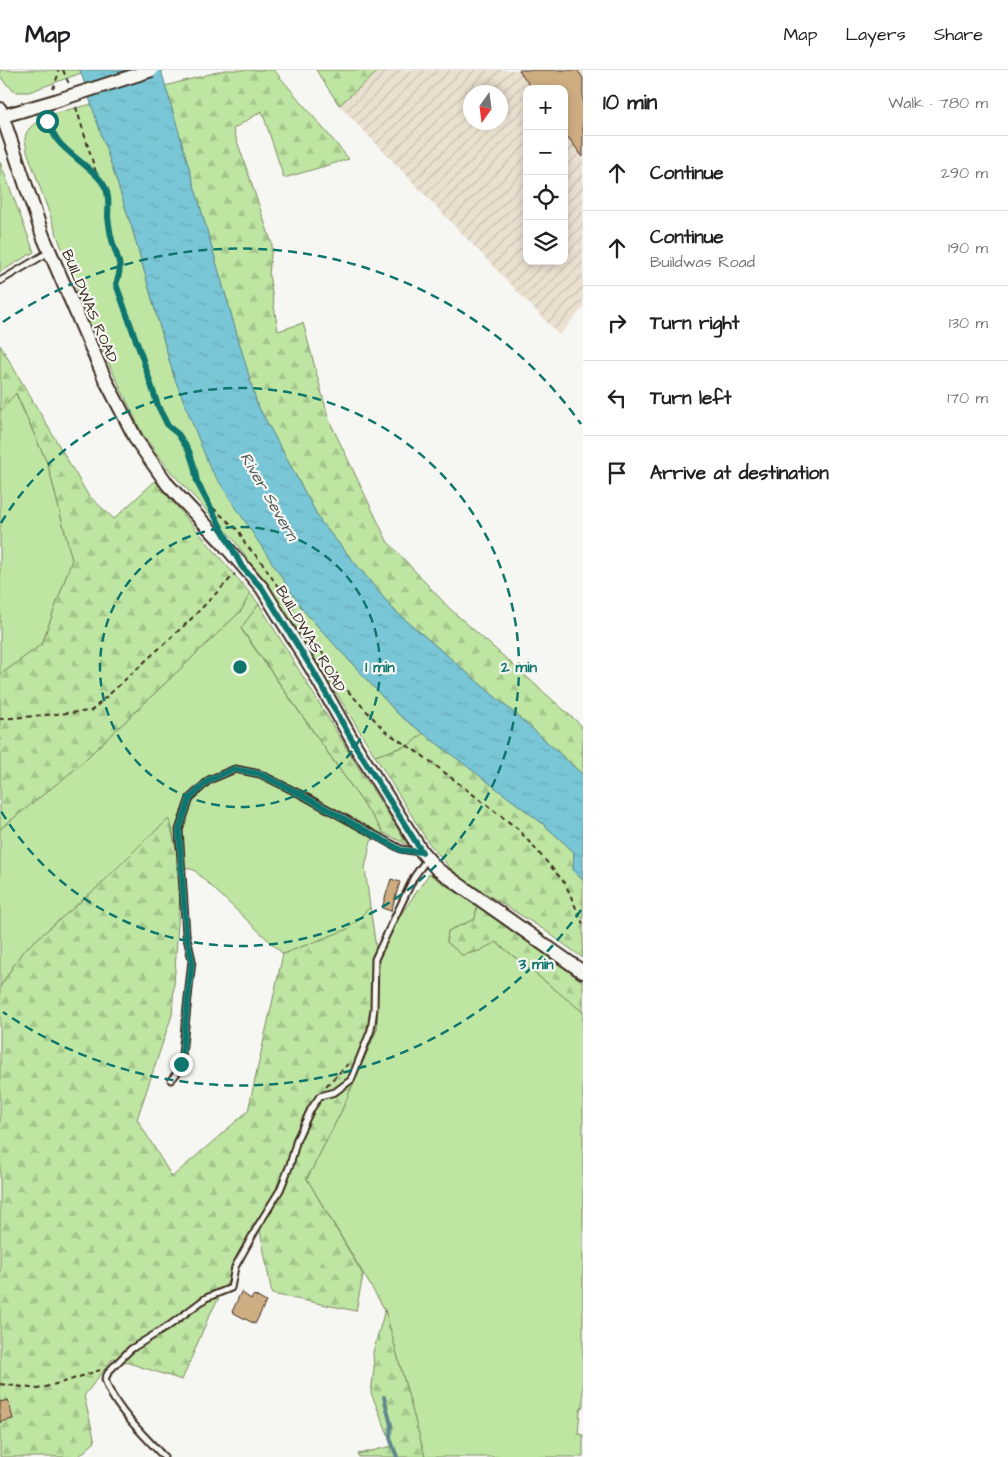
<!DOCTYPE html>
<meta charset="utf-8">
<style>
body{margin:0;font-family:"Architects Daughter",sans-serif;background:#f2f2f2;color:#202124}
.controls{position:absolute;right:15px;top:15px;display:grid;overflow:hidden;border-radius:10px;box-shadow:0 2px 8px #0003}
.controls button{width:45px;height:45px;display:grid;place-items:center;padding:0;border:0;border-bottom:1px solid #e0e0e0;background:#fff;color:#202124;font:25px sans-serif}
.compass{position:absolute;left:463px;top:15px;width:45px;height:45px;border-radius:50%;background:#fff;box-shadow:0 2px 8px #0003;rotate:194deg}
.stop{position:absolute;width:15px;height:15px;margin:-11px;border:4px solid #0f766e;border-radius:50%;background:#fff}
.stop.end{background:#0f766e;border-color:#fff;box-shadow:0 1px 5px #0008}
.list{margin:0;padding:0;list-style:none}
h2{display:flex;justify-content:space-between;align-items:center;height:65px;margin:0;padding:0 20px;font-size:21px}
h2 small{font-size:16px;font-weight:400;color:#757577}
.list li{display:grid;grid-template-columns:32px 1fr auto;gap:15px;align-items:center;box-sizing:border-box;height:75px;padding:0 20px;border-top:1px solid #e0e0e0}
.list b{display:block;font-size:19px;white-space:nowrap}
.list p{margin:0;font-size:16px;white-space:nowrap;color:#757577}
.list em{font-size:16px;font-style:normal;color:#757577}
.icon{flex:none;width:28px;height:28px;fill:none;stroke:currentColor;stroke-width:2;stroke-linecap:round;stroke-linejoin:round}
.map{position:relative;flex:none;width:583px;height:1387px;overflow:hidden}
header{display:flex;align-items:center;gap:30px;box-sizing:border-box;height:70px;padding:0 25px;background:#fff;border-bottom:1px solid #e0e0e0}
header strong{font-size:24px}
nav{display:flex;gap:28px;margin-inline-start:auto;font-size:18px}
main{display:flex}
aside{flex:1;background:#fff}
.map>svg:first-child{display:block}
.industrial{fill:url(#industrial-furrows);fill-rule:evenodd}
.green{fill:#bee6a2;stroke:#7c8860}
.forest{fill:url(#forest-firs);stroke:#7c8860}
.water{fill:url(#water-ripples);stroke:#60888c}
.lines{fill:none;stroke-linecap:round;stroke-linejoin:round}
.stream{stroke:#60888c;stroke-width:4}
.building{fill:#cfad82;stroke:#3b2a1e}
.service-casing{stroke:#3b2a1e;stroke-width:9}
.tertiary-casing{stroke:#3b2a1e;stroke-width:16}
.path{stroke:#3b2a1e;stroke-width:2;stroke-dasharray:5 4;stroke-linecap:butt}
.service{stroke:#f6f6f2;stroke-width:5}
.tertiary{stroke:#f6f6f2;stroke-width:12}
.tertiary-bridge-casing{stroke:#3b2a1e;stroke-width:16;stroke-linecap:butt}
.tertiary-bridge{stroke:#f6f6f2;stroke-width:12}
.route{stroke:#0f766e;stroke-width:6}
.ring{fill:none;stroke:#0f766e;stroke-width:2.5;stroke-dasharray:9 6}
.labels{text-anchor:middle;stroke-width:4.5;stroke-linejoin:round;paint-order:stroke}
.street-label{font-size:15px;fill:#3b2a1e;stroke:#f6f6f2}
.water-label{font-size:16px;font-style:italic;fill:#4d5955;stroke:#f6f6f2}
.centre{fill:#0f766e;stroke:#f6f6f2;stroke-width:2.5}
.ring-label{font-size:15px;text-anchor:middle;font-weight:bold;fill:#0f766e;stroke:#f6f6f2;stroke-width:4.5;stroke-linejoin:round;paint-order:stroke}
</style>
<header>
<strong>Map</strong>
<nav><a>Map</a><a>Layers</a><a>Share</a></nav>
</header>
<main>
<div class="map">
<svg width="583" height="1387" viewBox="0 0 583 1387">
<defs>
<pattern id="industrial-furrows" width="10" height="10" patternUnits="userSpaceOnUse" patternTransform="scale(1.25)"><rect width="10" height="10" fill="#eae0d0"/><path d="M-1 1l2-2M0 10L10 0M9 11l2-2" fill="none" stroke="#cac0b2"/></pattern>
<pattern id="forest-firs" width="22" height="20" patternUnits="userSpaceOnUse" patternTransform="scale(1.25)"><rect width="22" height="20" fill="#bee6a2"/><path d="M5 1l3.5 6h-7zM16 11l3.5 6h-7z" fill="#a4c58b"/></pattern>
<pattern id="water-ripples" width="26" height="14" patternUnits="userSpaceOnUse" patternTransform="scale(1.25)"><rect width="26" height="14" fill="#78c6d6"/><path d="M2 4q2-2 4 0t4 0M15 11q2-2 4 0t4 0" fill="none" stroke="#69aab7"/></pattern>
</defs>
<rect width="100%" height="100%" fill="#f6f6f2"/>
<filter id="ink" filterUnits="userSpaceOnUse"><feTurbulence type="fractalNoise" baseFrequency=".02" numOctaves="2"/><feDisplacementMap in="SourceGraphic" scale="10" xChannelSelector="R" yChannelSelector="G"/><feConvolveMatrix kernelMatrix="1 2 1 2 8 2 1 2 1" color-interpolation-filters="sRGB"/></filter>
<g filter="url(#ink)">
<path class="industrial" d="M380,0h203v238l-24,27 -220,-230zM527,19h37v172h-37zM470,22h30v30h-30z"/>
<path class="green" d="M0,0h80l1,3 -52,19h-13l-12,-10 -4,-7z
M92,34l40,124 42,149 129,233 96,105 25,18 -15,12 -34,11 -80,-130 -61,-86 -63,-68 -28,-37 -57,-119 -59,-165c0,-4 -2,-8 -2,-12 1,-23 49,-30 67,-35z
M0,92l34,90 -34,20z
M15,322l33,73 24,95 -30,84 -42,31v-264z
M250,523l9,11 -18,25 143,204 -13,8 -6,27 5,39 -21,22 -66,25 -89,-84 -14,-4 -10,-46 -24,19 -47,47 -76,65 -23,36v-158l74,-59 167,-159z
M429,804l48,32 -2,13 -27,12 -1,11 15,13 17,-4 17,-9 87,70v394l-3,4 -2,24 5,1v22h-158l-40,-147 -78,-131 34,-67 36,-83 1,-68 19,-41z"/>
<path class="forest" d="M225,0h49l75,89 -65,19 -22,-67 -29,18 39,115 -3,30 9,57 25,-8 26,97 58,121 62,67 134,119v48l-47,-43 -143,-123 -72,-87 -64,-118 -92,-318z
M316,0h64l-41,35z
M0,275l88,150 26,24 41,-38 95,112 -9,18 -167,159 -74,59v-154l42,-31 30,-84 -24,-95 -32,-72 -16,18z
M259,534l97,160 52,81 -24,-12 -143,-205z
M424,663l118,90 32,29 -1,19 10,9v78l-40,-29 -74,-46 -18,-14 -23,-27 -53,-86 34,-11z
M169,749l11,47 1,12 -9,137 -35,104 35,58 76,-66 35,-157 65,-25 22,-22 8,54 -1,68 -36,83 -34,67 56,96 -7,36 -84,-17 -13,-69 -50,91 -27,64 -69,-22 -29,38 11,46 -17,15h-78v-470l23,-36 76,-65 47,-47z
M477,836l106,76v30l-87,-70 -17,9 -17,4 -15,-13 1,-11 27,-12z
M385,1240l40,147h-66l-1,-3 35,-8 -22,-53 3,-24 -1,-17z"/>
<path class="water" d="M80,0h81l96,334 64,118 72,87 143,123 47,43v105l-10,-9 1,-19 -32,-29 -143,-108 -96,-105 -93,-142 -36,-91 -42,-149z"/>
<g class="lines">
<path class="stream" d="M384,1327l7,28 -1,13 7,19"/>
</g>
<path class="building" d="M519,0h58l6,8v79l-19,-25v-43h-32z
M391,809l9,3 -9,29 -9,-3z
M241,1222l10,7 3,-4 12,7 -11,22 -23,-12z
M8,1330l5,19 -13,3v-20z"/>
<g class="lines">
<defs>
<path id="service" d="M0,211l49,-29
M171,1010l6,-7 4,-9 11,-104 -6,-26 -7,-104 11,-32 19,-18 26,-11 25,5 42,21 99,54 18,3
M164,1387c-19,-21 -52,-51 -59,-78l4,-8 22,-22 39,-24 36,-27 25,-10 4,-21 24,-43 21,-34 10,-25 7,-26 14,-30 9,-13 15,-4 16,-12 20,-50 3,-21 1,-50 39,-82 13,-18"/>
<path id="tertiary" d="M0,39l43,127 62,143 32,62 31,44 53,56 41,47 50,81 44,78 66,105 15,17 146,103
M3,46l52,-15"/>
</defs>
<use href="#service" class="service-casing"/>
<use href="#tertiary" class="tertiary-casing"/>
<path class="path" d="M63,0l6,14
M53,19l5,-14v-5
M76,37l21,69 8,11 4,12 -1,20 4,21 8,21v11l-4,12 42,122 10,20 10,9 11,16 5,16 3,14 20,37
M45,46c10,26 30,43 52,60
M213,438l26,23 6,13 15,16 86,128
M333,610l15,11 37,40 38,25 95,73 47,54 18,41
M0,649l91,-8 98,-90 46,-47
M326,1016l22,-22
M0,1314l38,5 29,-8 33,-11"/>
<use href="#service" class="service"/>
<use href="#tertiary" class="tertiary"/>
<defs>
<path id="tertiary-bridge" d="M55,31l97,-31"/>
</defs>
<use href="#tertiary-bridge" class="tertiary-bridge-casing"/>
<use href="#tertiary-bridge" class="tertiary-bridge"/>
</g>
</g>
<g class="lines" filter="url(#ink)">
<path class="route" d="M47,51c3,7 7,14 11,20 12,15 39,30 47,46 5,10 3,20 3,30 1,7 2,16 4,23 5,20 12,23 4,44l26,73 16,49 10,20 10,8 11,17 5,15 3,16 45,85 20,21 50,81 44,78 66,105 -21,-2 -99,-55 -42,-21 -26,-5 -25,11 -19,18 -11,32 7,104 6,26 -11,104"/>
</g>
<g class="ring">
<circle cx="240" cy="597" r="140"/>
<path d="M1 453A279 279 0 1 1 1 741"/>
<path d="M581 840A419 419 0 0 1 3 942M3 252A419 419 0 0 1 581 354"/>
</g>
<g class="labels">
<g class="street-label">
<text transform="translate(90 236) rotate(67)" y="5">BUILDWAS ROAD</text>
<text transform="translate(311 569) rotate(59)" y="5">BUILDWAS ROAD</text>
</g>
<g class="water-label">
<text transform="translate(270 426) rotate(60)" y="6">River Severn</text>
</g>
</g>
<circle cx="240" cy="597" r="8" class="centre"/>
<g class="ring-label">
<text x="380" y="602">1 min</text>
<text x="519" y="602">2 min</text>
<text x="536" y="899">3 min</text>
</g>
</svg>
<div class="controls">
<button>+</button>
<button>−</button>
<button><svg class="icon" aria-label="locate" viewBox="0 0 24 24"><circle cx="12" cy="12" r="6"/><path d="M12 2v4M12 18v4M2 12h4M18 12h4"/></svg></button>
<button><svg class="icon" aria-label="layers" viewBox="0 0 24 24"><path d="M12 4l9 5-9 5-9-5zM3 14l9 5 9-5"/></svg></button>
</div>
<svg class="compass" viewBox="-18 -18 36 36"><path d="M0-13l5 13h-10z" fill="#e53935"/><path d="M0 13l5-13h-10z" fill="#757577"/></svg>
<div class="stop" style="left:47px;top:51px"></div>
<div class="stop end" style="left:181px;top:994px"></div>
</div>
<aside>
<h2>10 min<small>Walk · 780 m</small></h2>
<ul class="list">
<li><svg class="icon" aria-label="ahead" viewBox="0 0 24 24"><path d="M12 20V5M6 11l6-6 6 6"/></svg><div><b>Continue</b></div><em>290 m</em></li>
<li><svg class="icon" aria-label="ahead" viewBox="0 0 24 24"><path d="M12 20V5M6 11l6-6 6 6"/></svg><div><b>Continue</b><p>Buildwas Road</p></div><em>190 m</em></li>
<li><svg class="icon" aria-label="right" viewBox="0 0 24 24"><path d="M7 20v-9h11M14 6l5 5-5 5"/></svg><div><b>Turn right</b></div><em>130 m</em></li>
<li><svg class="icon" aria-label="left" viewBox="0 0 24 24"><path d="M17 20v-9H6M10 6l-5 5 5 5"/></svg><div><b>Turn left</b></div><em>170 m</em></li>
<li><svg class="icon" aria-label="arrive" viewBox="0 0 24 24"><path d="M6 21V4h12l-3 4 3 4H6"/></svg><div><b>Arrive at destination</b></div></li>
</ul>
</aside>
</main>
